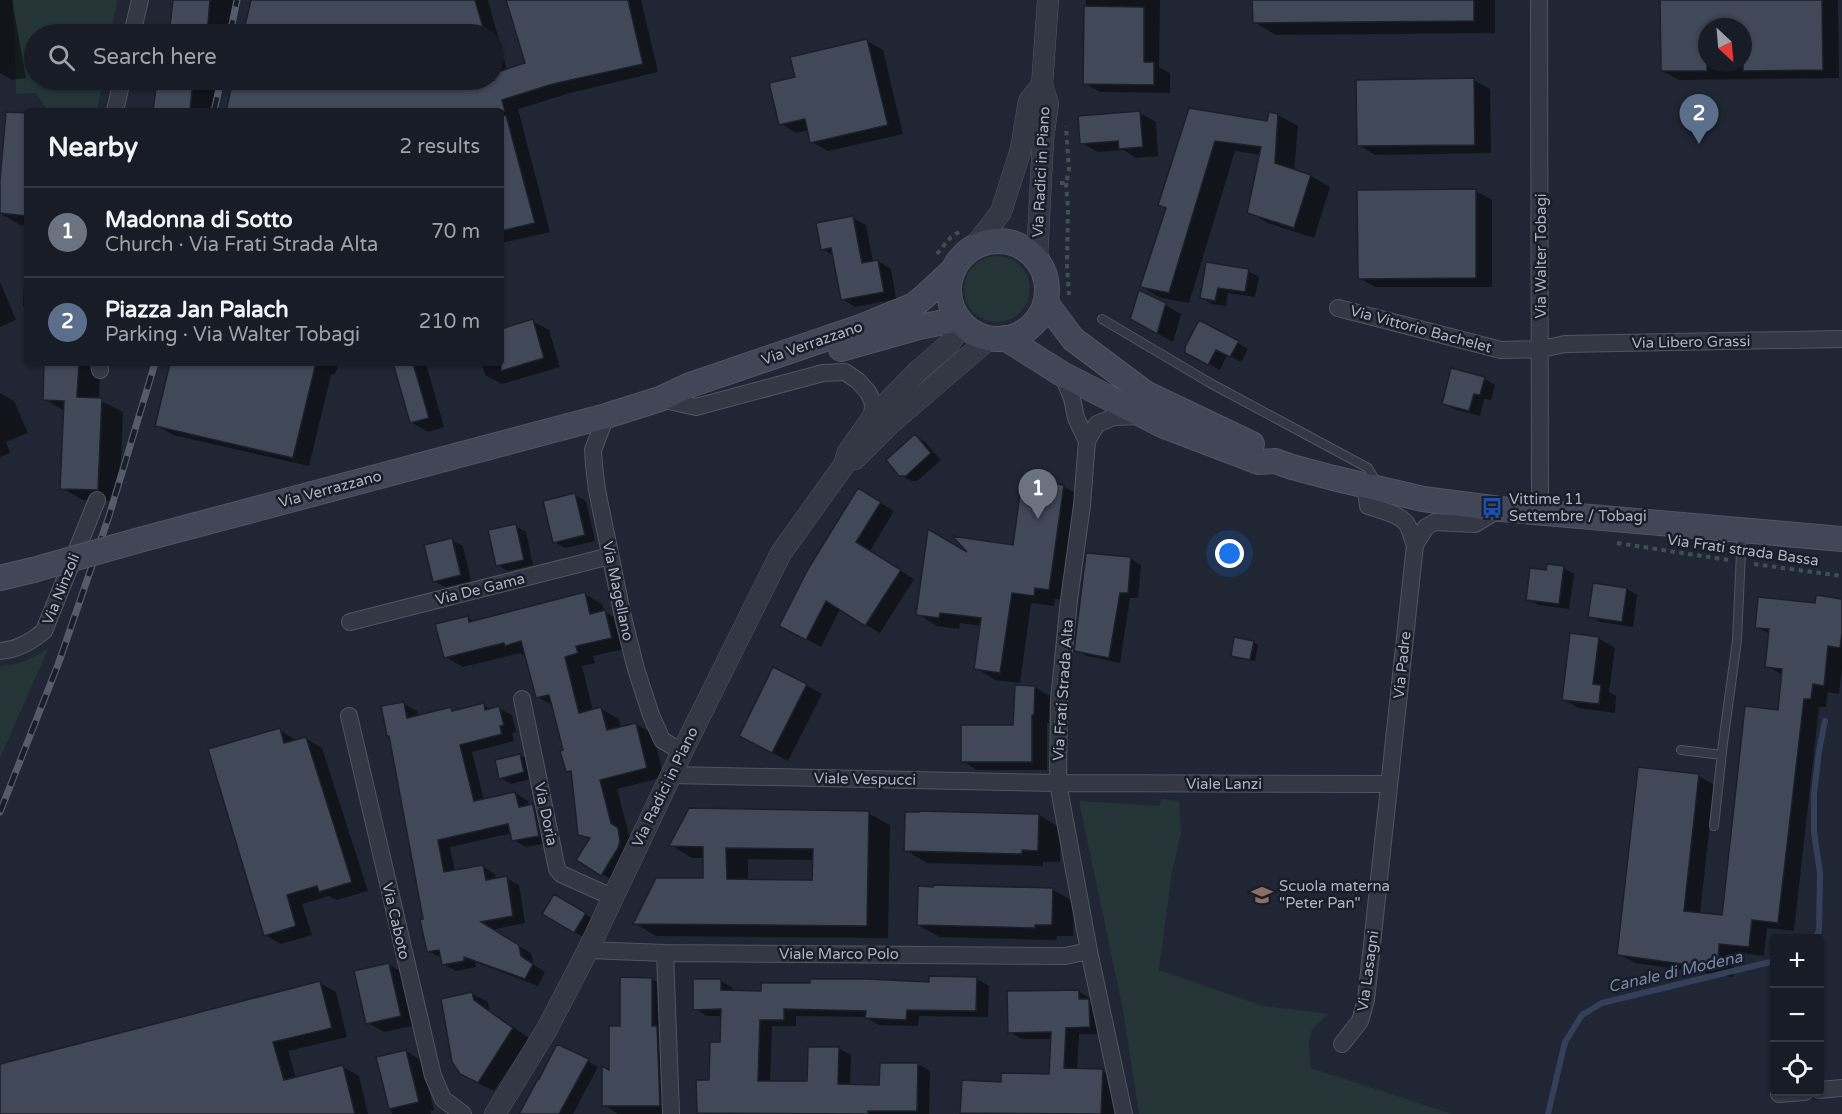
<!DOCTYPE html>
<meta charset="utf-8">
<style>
body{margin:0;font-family:"Varela Round",sans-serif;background:#21252e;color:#f1f3f6}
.controls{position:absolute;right:18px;bottom:18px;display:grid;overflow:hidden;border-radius:6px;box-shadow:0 2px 4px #0004}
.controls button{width:54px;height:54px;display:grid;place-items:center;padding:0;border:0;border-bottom:2px solid #363a43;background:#181c26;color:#f1f3f6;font:30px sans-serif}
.compass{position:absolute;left:1698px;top:18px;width:54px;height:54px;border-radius:50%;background:#181c26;box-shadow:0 2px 4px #0004;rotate:154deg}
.you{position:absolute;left:1230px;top:554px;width:21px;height:21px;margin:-15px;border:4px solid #fff;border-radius:50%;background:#1a73e8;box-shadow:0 0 0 9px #1a73e833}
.badge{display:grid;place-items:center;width:39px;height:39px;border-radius:50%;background:#bca0f2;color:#fff;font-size:20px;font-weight:700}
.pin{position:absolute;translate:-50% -50px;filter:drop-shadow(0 2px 3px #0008)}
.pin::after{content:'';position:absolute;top:32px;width:21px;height:18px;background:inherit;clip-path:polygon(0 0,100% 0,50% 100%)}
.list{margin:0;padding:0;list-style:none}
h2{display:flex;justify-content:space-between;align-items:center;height:78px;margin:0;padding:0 24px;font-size:26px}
h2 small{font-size:20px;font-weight:400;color:#9fa1a7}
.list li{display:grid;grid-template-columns:39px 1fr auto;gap:18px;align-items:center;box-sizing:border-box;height:90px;padding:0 24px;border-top:2px solid #363a43}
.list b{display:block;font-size:22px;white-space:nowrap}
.list p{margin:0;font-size:20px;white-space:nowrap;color:#9fa1a7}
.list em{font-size:20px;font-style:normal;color:#9fa1a7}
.icon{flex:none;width:33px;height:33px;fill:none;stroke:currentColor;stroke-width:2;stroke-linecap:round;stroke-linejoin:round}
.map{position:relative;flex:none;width:1842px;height:1114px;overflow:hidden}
.search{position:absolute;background:#181c26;box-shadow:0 2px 4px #0004;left:24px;top:24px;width:480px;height:66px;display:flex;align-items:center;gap:15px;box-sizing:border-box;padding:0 21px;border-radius:33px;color:#9fa1a7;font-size:22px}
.panel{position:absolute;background:#181c26;box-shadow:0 2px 4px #0004;left:24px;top:108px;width:480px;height:258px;border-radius:6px}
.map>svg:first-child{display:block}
.green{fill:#243437}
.shadow{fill:#0007;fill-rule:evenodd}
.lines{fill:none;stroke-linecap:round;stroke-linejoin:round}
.stream{stroke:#34405a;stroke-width:6}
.building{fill:#414858;stroke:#1a1f2a;stroke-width:1.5;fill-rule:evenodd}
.service-casing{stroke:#505562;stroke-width:10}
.minor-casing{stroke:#505562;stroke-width:18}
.tertiary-casing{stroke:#505562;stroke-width:22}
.secondary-casing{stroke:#505562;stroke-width:26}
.path{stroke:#414f54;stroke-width:4;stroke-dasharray:4.5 4.5;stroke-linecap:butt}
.service{stroke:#333844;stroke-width:8}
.minor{stroke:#333844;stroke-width:16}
.tertiary{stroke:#333844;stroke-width:21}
.secondary{stroke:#414757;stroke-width:24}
.rail-casing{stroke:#555b6b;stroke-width:7}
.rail{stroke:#181d28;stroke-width:4.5;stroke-dasharray:14;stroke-linecap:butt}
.secondary-bridge-casing{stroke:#505562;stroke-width:26;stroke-linecap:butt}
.secondary-bridge{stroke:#414757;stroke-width:24}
.labels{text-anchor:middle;stroke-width:5;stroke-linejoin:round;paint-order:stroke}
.street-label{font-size:15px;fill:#acb2c1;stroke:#181d28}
.poi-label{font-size:15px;fill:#acb2c1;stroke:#181d28;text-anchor:start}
.water-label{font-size:16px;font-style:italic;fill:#7686a9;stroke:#181d28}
</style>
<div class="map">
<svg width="1842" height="1114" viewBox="0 0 1842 1114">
<rect width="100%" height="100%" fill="#202633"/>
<path class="green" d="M13,0h104l-6,34h-77v46h69l-6,31h-49l-12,-18 -20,1z
M964 289a33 33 0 1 1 66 0a33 33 0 1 1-66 0Z
M49,647l-49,111v-92c20,-1 34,-8 49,-19z
M1161,799l18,2 2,32 -9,39 -13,98 104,36 66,8 -17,15 -3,14 2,25 141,46h-313l-16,-103 -44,-210 81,5z"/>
<path class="shadow" d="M0,0h12l14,78 -14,2 -12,-7z
M174,0h59l-4,34h-58z
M253,0h235l19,70 20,-6 -19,-64h133l17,72 -88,21 -52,16 32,123 -49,11v-132h-273l7,-31h259v-46h-249z
M1086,0h74l-1,67 11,6v20l-70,-1 -16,-9z
M1254,0h241v33l-219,2 -22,-13z
M1662,0h176l1,78 -160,2 -17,-9zM1707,27h36v36h-36z
M867,41l16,9 20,84 -75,17 -16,-9 -3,-12 -12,3 -16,-9 15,-46z
M158,80h58l-4,31h-57z
M1474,80l16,9 1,64 -116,2 -16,-10z
M1190,110l78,13 2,-9 8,1 20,11 -4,45 17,5 19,11 -16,51 -46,-15 -19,-11 12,-57 -26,-4 -46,152 -28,-5 -19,-11 25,-78z
M1140,113l16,9 2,34 -22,2 -12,-8 -26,2 -17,-9z
M27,114v193l-4,-2 3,-80h-6l-20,-12v-16z
M1476,191l16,9v87h-117l-16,-9z
M853,218l13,7 7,37 5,-1 13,8 5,30 -41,8 -13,-8 -8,-43 -12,-7z
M1248,271l11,6 -4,20 -27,-4 -2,13 -14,-2 -11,-6z
M0,282l16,38 -16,7z
M1165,305l16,9 -8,28 -42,-23z
M532,321l17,9 11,37 -58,17 -17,-9 -3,-12h19v-33z
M1238,343l10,6 -7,13 -14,-7 -7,15 -34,-18z
M46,363h54l-1,37 24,12 -4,89 -36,-1 -21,-12 3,-77 -21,-12z
M171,363h168l-4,11 -4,1 -22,91 -136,-31 -16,-10z
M394,363h26l7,4 17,60 -16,5 -17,-10z
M1452,370l33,9 10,6 -4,15 -7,-1 -4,17 -26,-7 -11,-6z
M0,393l14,8 14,32 -22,9 4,11 -10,4z
M915,436l10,6 16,18 -24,21h-5l-12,-6z
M1063,486l20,11 -15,103 -13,-1 -1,7 -23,-3 -11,80 -25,-3 -19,-12 6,-42 -22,-3 -1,6 -22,-3 -19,-12 54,-57 42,-11z
M859,490l35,21 -24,40 44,28 -34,54 -40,-24 -19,38 -26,-14z
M575,495l11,6 9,40 -30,7 -10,-6z
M515,526l11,6 7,33 -25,6 -11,-6z
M452,540l11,6 8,35 -26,6 -11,-6z
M1131,559l10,6 -3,33h-8l-10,65 -33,-7 -11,-6z
M1563,568l11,6 -5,35 -30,-4 -11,-6 20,-27z
M1627,589l10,6 -4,32 -33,-5 -10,-6z
M584,594l18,10 2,7 18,11 7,26 -36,8 2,7 -13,3 11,45 8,-2 18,10 2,9 15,-4 17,10 11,43 -47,12 12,46 6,4 -16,45 -17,-10 -12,-34 -10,-6 -7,-60 -6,-3 -2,-19 -11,-46 -16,-9 -12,-42h-2l-4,-2 -57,14 -18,-10 23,-39 7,4z
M1842,600v68l-3,26 -11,-2 -2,15h-7l-25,224 -27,-3 -3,28 -29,-4 -2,25 -98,-14 -16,-9 80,-178 15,9 -14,129 23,3 56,-205 4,-37 -16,-9 3,-32 -14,-7 61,-23z
M1598,638l17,10 -6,44 7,4 -1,17 -36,-5 -16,-9z
M1253,642l5,3 -3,16 -18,-3 -4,-3z
M806,685l16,9 -34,67 -31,-16z
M1035,687l15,9 -1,27h-2v47h-70l-15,-9 52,-34z
M404,704l13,7 1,6 32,-8 6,3 27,-7 9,5 7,-2 13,7 4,17 -4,1 2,8 -42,11 12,48 31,-7 13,8 1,5 4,-1 12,8 6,29 -25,5 -13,-7 -1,-7 -62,14 5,25 28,-5 12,7 1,5 10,-1 13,7 6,38 -34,7 40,23 3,12 11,7 -7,14 -63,-24 1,5 -20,4 -13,-7 -1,-6 -14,-7z
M280,730l17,11 9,-2 16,9 46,143 -32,9 -7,-4 -27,8 10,31 -31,9 -16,-9z
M520,755l10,6 4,17 -23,6 -10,-6z
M921,812l118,3 22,13 -1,34h-17v4l-116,-3 -22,-13z
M868,813l22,12 -2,113 -232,-2 -22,-13 71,-43v-22h-13l-21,-13zM748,859l66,1v22l-66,-1z
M1052,889l22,13 -1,34h-16l-1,4 -116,-3 -22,-12z
M554,896l41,24 -10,18 -41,-24z
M388,964l17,10 11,51 -32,7 -16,-9z
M622,979h30l15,9 7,126h-56l-14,-9 17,-77z
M977,979l12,7 -1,31 -69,-1 -1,10 -39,-1 -13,-8 -70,-1v10h-24l-2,56h39l29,-34 13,7 -1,31 31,1 37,-23 12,7 -1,43h-228l-3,-2 12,-30 11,-38 1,-28h-15l-12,-7 26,-28 12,7v4h30l167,-8z
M320,983l16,9 11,45 -59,14 8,27 47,-11 16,9 9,38h-368v-49z
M1079,992l13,7 10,35h-23l-2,36 26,1 12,7 -1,36h-150l-3,-2 42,-28 48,-9 1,-36h-30l-13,-7z
M471,993l17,9 1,9 40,27 -35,53 -16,-8z
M406,1051l16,10 12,49 -4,1 1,3h-39l-14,-56z
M588,1061l10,6 -25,47h-52z"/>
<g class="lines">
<path class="stream" d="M1815,938l4,-7 1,-58 -6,-41v-38l5,-43 6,-30
M1548,1114l17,-72 17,-27 20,-12 172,-42"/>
</g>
<path class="building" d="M173,0h37l-3,34h-38z
M251,0h224l10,34h-242z
M506,0h122l15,64 -90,20 -51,16 3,11h-279l7,-31h261v-7l31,-10z
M1252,0h222v21l-221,2z
M1660,0h162l1,70 -80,1v-44h-36v44h-46z
M1084,6l60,1v55h10v23l-71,-1z
M867,39l21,86 -78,18 -5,-24 -26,6 -10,-42 26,-6 -5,-20z
M1474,78l1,67 -118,1 -1,-66z
M157,80h36l-3,31h-37z
M1189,108l78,13 2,-9 9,2 -3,49 36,12 -17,53 -47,-15 14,-66 -46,-6 -46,152 -29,-6 26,-79 -8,-3z
M1140,111l3,36 -24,2 -1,-8 -38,3 -2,-28z
M6,112l21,1v103l-27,-3v-33z
M506,115l29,108 -34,8v-115z
M1476,189v89l-118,1 -1,-89z
M853,216l9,47 16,-3 6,32 -43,8 -10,-52 -10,2 -5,-27z
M1206,262l43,7 -4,23 -27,-4 -3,13 -15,-3z
M1139,290l27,13 -9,31 -27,-15z
M533,319l11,39 -43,13v-42z
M1199,320l40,21 -9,16 -14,-7 -8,15 -23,-12v-6z
M44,363h35l-2,34 25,1 -4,92 -38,-1 4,-88 -21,-1z
M170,363h146l-23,95 -138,-32z
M393,363h20l16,55 -19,5z
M1451,368l34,9 -5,18 -6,-1 -5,17 -27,-7z
M915,434l16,19 -25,23h-7l-13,-16z
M1022,479l42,6 -15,105 -14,-2 -1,8 -22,-3 -12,80 -26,-4 7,-51 -41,-5 -1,5 -23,-3 12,-86 39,23 -15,-16 61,9z
M858,488l23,14 -25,40 45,28 -36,56 -39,-25 -20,39 -27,-14 29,-57z
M575,493l10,42 -32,8 -10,-42z
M516,524l8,36 -28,6 -8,-36z
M452,538l9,37 -28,7 -9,-37z
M1086,553l45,4 -3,36h-8l-11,65 -35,-7z
M1547,564l17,2 -5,38 -33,-4 4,-32 16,2z
M1593,583l34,5 -5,34 -34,-5z
M585,592l5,22 15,-4 7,28 -36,8 2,7 -13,4 14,56 22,-6 6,23 29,-7 11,45 -47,12 11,43 7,5 2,13 -2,7 -17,28 -25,-16 14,-22 -12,-3 -7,-64 -5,1 -6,-21 3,-1 -14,-55 -13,3 -15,-57 -16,5 -1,-3 -60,15 -9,-34 33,-8 1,6z
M1816,595l26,4v34l-2,15 -12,-2 -4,40 -11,-2 -2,15h-7l-26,224 -26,-3 -3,27 -30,-3 -1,25 -101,-14 21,-188 61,7 -15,137 38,4 23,-209 33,4 4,-41 -17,-2 4,-38 -14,-1 3,-31 57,6z
M1570,633l29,4 -6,47 8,1 -2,19 -37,-4z
M1234,637l20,4 -4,19 -19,-4z
M773,667l34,17 -35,69 -33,-17z
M1015,685l20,1 -1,29h-2v47h-71v-37h52z
M404,702l3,16 44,-11 1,4 32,-8 1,7 14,-4 5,19 -4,1 2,8 -42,11 14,56 41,-9 4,15 14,-3 6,32 -27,5 -4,-17 -70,16 6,32 39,-7 3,15 21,-4 6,40 -32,6 38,23 2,11 12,8 -8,15 -61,-22v4l-22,4 -3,-15 -12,2 -7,-32 3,-1 -34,-183h-2l-6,-30z
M280,728l4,15 22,-6 46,145 -33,10 -2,-6 -30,9 9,31 -32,10 -56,-187z
M520,754l4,18 -25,7 -4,-19z
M689,808l180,3 -2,115 -234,-2 23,-46h47v-31l-34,-1zM726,848l87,1 -1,31 -85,-1z
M919,811l120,3 -1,37 -16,-1v4l-118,-3 1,-39h14z
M933,885l120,3 -1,37h-17v3l-118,-3 1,-39 15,1z
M554,894l32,19 -12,20 -32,-19z
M389,963l12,53 -35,8 -12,-53z
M929,976l48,1 -1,34 -69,-1 -1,10 -41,-2 1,-7 -82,-2v11h-24l-2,61h49l1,-34h31l-1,37 41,1 1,-22h38l-1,48h-49v3l-171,-1 -1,-33h13l1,-38h10l1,-33 -28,1v-31h28v11l40,1v-8h49v-4h57l62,3z
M620,977l32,1v48h5l3,80h-58v-40l7,4v-44h11z
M320,981l12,47 -59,14 11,38 59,-15 12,49h-355v-50z
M1079,990v9h10l1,28 -24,1 -2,40 39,1 -2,45 -141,-1 2,-33 39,2v-9l48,1 2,-42 -43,1 -1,-42z
M472,992l2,8 39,28 -35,55 -18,-9 -8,-12 -11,-63z
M557,1044l32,15 -30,55h-40l19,-35h1z
M406,1050l13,52 -30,7 -13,-52z"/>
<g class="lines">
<defs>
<path id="service" d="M1102,319l108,64 158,85 9,15
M1681,750l41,5
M1714,826l9,-83 14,-103 5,-109"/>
<path id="minor" d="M1539,0l1,511
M132,34l8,-34
M115,111l7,-31
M1338,308l163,42 40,-1 24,-5 277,-5
M99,363l1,7
M1062,374l10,24 4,20 11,23 -5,64 -13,95 -10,100 -1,83 31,168 35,163
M660,399l36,8 127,-34 22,-1 13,9 10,11 5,11 -1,15
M606,416l-13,34 1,15 3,25 26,127 13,52 15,46 11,25 20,12
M1087,441l10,-17 17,-7 27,-1
M1365,485l3,21c12,4 34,8 40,20 3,6 4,13 7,19
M350,622l260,-66
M0,651c17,-1 31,-9 44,-20l53,-131
M522,699l35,170 4,5 51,23
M349,716l84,360 10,23 20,15
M672,775l386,8 331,1
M588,950l77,3 400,3 24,-5
M665,953l6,161
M1342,1044l18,-23 6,-21 49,-455 11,-18 9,-5 40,2 25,-15
M1820,1090l22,-2
M1779,1094l26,-2"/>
<path id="tertiary" d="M974,247l27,-35 20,-63 8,-48 13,-16
M1037,259l6,-120 5,-35 -6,-19 6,-85
M855,459l35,-35 100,-86
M495,1114l52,-85 41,-79 94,-198 99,-199 63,-88 4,-13 24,-34 46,-47 31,-27 13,-21"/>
<path id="secondary" d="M949 290a49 49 0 1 1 98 0a49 49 0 1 1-98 0Z
M1046,303l27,36 72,54 107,51
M1005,338l57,36 100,51 97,37 16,-1 17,6 41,11 90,21 77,10 342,30
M841,349l78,-22 40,-8
M143,539l463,-123 54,-17 30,-14 173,-59 51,-21 10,-8 30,-28
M0,578l33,-8"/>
</defs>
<use href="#service" class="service-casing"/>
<use href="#minor" class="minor-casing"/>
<use href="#tertiary" class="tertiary-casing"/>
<use href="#secondary" class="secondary-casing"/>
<path class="path" d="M1060,183h6l3,-13 -3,-44
M1066,183l2,26 -1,58 2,28
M937,254l14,-17 8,-5
M1617,543l111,17
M1754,564l88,12"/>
<use href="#service" class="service"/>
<use href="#minor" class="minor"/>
<use href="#tertiary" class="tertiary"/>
<use href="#secondary" class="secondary"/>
<defs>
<path id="rail" d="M230,34l7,-34
M214,111l7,-31
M0,812l59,-150 50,-146 46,-153"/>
</defs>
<use href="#rail" class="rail-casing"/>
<use href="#rail" class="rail"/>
<defs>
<path id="secondary-bridge" d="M33,570l110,-31"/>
</defs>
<use href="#secondary-bridge" class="secondary-bridge-casing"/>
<use href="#secondary-bridge" class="secondary-bridge"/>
</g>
<defs>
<symbol id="bus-bare" viewBox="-9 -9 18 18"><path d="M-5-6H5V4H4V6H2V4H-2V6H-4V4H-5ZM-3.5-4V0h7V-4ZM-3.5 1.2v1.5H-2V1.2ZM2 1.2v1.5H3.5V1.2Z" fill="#1a4fb4" stroke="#181d28" stroke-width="2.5" paint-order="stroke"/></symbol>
<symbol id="school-bare" viewBox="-9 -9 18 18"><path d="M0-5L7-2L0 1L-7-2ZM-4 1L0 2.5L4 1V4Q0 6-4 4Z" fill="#8d6e63" stroke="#181d28" stroke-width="2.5" paint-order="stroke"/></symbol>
</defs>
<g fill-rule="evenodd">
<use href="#bus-bare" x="1477" y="493" width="30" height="30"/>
<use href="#school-bare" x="1247" y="880" width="30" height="30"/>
</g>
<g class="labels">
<g class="street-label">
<text transform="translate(1041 172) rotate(-87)" y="5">Via Radici in Piano</text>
<text transform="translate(1541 256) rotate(-90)" y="5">Via Walter Tobagi</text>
<text transform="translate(1421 329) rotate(15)" y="5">Via Vittorio Bachelet</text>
<text transform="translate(1691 342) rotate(-1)" y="5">Via Libero Grassi</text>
<text transform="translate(812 343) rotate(-19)" y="5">Via Verrazzano</text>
<text transform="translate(330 489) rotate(-15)" y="5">Via Verrazzano</text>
<text transform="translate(1743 550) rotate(8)" y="5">Via Frati strada Bassa</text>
<text transform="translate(61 589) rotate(-68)" y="5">Via Ninzoli</text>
<text transform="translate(480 589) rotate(-14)" y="5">Via De Gama</text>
<text transform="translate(618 591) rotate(78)" y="5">Via Magellano</text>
<text transform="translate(1402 665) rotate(-84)" y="5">Via Padre</text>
<text transform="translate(1063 690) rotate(-86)" y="5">Via Frati Strada Alta</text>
<text transform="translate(865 779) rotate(1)" y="5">Viale Vespucci</text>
<text x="1224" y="789">Viale Lanzi</text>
<text transform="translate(665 787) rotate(-64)" y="5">Via Radici in Piano</text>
<text transform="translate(546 814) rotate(78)" y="5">Via Doria</text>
<text transform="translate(396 921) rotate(77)" y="5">Via Caboto</text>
<text x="839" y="959">Viale Marco Polo</text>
<text transform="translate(1368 971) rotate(-82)" y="5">Via Lasagni</text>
</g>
<g class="poi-label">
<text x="1509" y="504">Vittime 11<tspan x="1509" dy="17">Settembre / Tobagi</tspan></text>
<text x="1279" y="891">Scuola materna<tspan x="1279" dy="17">"Peter Pan"</tspan></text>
</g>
<g class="water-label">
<text transform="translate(1675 971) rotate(-13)" y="6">Canale di Modena</text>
</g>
</g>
</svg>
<div class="controls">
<button>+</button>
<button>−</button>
<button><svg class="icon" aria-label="locate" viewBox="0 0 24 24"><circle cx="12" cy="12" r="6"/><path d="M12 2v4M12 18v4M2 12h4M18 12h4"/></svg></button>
</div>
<svg class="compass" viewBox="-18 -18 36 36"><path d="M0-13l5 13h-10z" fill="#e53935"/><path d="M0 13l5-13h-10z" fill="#9fa1a7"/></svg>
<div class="you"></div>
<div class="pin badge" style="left:1038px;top:519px;background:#6b7280">1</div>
<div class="pin badge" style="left:1699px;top:144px;background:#5c6f8a">2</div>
<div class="search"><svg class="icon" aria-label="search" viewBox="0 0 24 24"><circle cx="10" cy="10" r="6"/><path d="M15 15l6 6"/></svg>Search here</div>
<section class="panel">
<h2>Nearby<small>2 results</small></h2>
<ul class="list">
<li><span class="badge" style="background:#6b7280">1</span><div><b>Madonna di Sotto</b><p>Church · Via Frati Strada Alta</p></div><em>70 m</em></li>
<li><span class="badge" style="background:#5c6f8a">2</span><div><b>Piazza Jan Palach</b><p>Parking · Via Walter Tobagi</p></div><em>210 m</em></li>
</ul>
</section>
</div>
